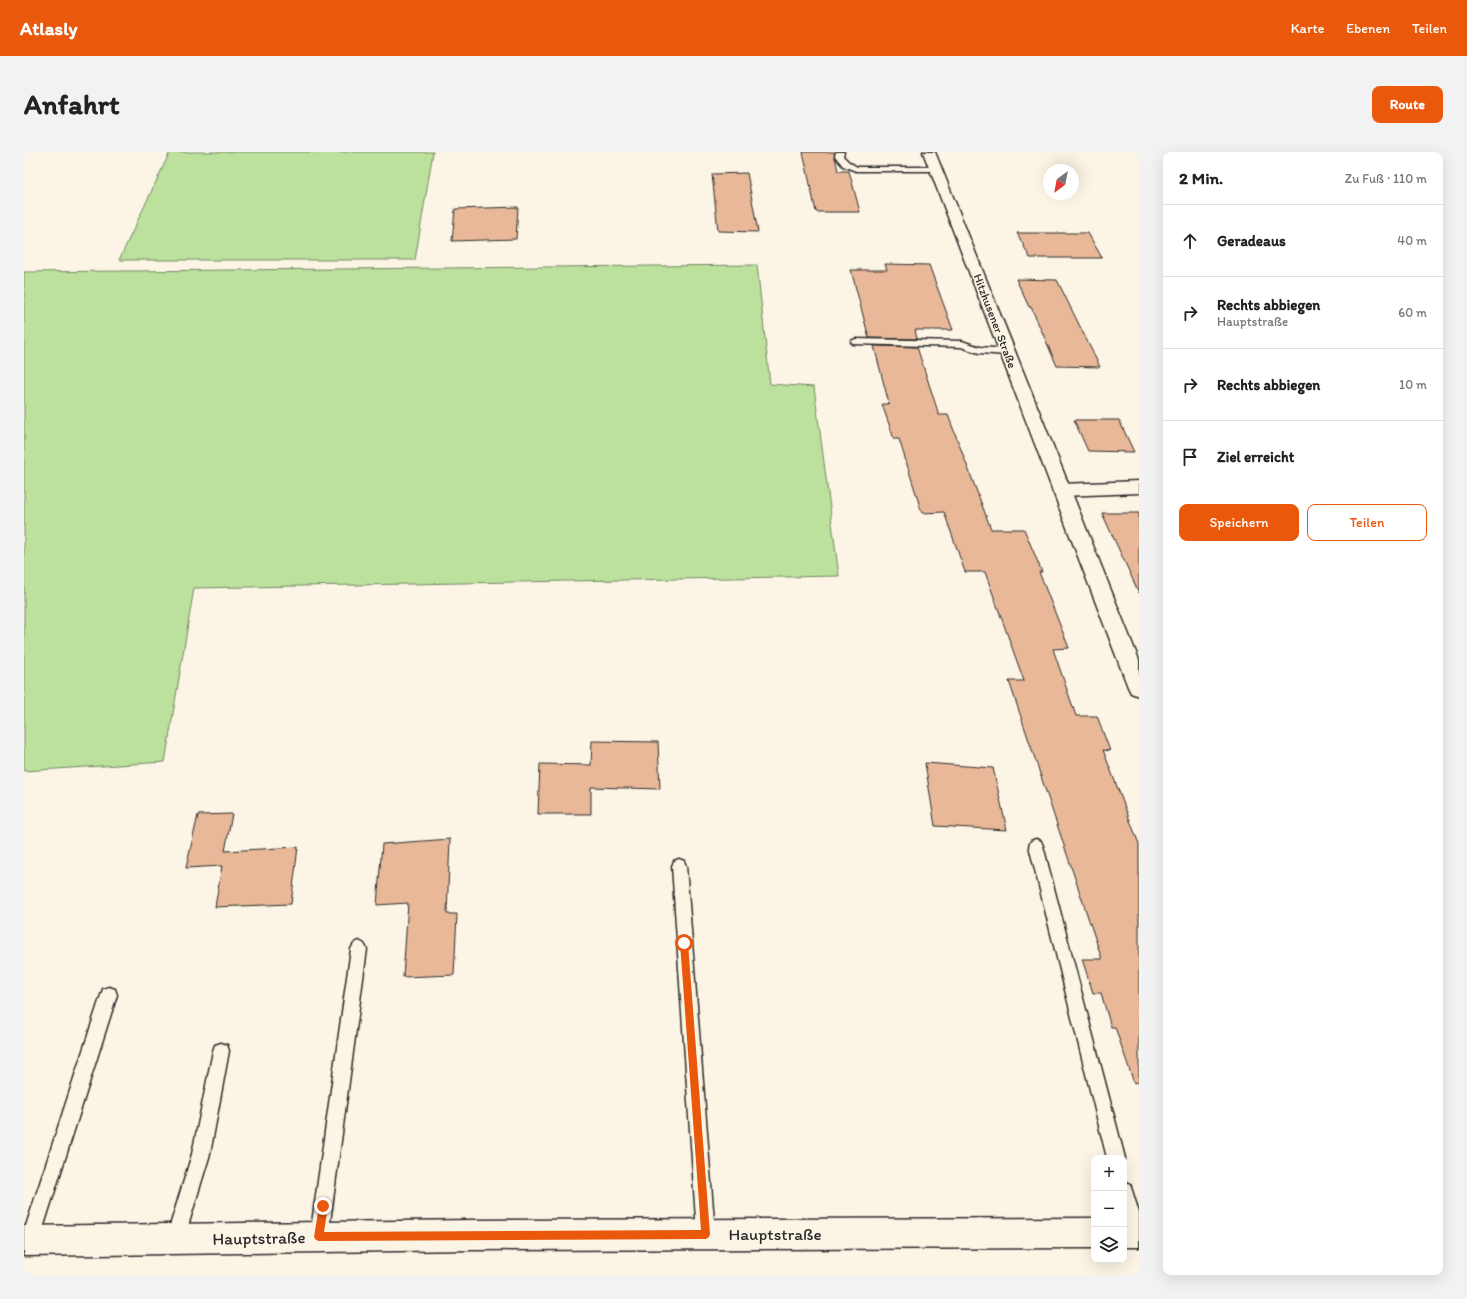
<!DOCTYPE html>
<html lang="de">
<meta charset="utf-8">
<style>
body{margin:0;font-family:Itim,sans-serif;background:#f2f2f2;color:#222}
.controls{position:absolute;right:12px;bottom:12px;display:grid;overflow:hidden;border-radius:8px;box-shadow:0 4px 16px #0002}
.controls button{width:36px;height:36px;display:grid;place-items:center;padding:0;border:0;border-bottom:1px solid #e0e0e0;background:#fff;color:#222;font:20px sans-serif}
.compass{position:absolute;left:1019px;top:12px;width:36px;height:36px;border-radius:50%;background:#fff;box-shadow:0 4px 16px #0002;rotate:212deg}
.stop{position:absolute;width:12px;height:12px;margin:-9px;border:3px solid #ea580c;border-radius:50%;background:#fff}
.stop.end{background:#ea580c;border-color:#fff;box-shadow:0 1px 4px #0008}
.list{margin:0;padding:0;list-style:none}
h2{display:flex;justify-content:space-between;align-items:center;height:52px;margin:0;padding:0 16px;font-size:17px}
h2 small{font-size:13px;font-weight:400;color:#767676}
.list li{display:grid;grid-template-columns:26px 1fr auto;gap:12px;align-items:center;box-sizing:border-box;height:72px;padding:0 16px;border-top:1px solid #e0e0e0}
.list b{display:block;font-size:15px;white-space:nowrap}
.list p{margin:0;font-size:13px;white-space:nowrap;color:#767676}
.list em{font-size:13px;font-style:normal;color:#767676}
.actions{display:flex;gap:8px;padding:12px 16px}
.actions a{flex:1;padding:9px 0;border:1px solid #ea580c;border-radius:8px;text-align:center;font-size:14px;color:#ea580c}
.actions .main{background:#ea580c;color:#fff}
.icon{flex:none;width:22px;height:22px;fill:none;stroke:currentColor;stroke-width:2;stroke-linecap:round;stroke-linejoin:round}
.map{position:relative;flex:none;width:1115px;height:1123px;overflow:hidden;border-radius:8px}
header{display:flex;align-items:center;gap:24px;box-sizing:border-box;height:56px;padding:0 20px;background:#ea580c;color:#fff}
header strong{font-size:19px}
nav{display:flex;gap:22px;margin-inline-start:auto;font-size:14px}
.intro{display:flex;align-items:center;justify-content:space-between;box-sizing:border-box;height:96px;padding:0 24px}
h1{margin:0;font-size:28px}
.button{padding:10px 18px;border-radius:8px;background:#ea580c;color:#fff;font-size:14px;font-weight:700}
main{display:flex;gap:24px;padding:0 24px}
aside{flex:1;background:#fff;border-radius:8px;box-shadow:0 4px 16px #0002}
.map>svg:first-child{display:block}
.green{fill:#bbe19c;stroke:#738664}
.building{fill:#e8b899;stroke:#2b2b2b}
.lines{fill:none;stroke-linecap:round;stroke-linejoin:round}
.lane-casing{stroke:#2b2b2b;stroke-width:3}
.street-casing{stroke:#2b2b2b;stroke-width:3}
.secondary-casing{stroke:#2b2b2b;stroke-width:3}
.lane{fill:#fcf5e5;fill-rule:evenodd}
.street{fill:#fcf5e5;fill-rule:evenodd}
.secondary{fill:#fcf5e5;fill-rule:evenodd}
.route{fill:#ea580c}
.labels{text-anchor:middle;stroke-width:3;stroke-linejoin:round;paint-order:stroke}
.far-street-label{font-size:12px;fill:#2b2b2b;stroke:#fcf5e5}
.near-street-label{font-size:17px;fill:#2b2b2b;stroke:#fcf5e5}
</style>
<header>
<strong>Atlasly</strong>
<nav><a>Karte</a><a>Ebenen</a><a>Teilen</a></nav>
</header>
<div class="intro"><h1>Anfahrt</h1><a class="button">Route</a></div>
<main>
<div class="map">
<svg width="1115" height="1123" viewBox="0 0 1115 1123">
<rect width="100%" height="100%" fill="#fcf5e5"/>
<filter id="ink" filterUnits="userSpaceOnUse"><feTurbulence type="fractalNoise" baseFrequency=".025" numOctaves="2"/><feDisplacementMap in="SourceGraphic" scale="8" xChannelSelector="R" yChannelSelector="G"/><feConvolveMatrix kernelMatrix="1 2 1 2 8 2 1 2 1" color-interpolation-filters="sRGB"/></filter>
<g filter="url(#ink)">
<path class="green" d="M146,0h263l-18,108h-296z
M733,113l13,119 44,3 25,189 -645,12 -29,174 -141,9v-499z"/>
<path class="building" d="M779,0h31l4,19h11l11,41h-44z
M723,21l11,59 -40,-1 -6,-57z
M494,55l-2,32 -64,2 3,-32z
M993,81h71l14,25h-72z
M861,112l44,1 24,65h-38l2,9 -48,-1 -18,-68h36z
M992,127l41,1 43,87 -43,-1 -26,-59h-2z
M850,194l43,1 22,68h9l43,114h33l18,43h-3l30,76 -16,1 23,67h21l13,35 -7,-1 36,94v238l-5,1 -19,-56h-4l-10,-34h-8l-11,-34h20l-93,-278h15l-39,-109h-20l-21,-60 -22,1 -23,-74h-5l-12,-35h7z
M1050,268h45l15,32 -46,-1z
M1078,361h37v80z
M568,589l66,1 2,47 -69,-2v27h-53l2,-50 51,1z
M901,611l68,5 14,62 -72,-4z
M208,662l-7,37 73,-4 -7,57 -76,3 7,-41 -36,2 12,-53z
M426,687l-3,75h10l-3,61 -51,2 5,-74 -31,2 5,-61z"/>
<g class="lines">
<defs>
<path id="lane" d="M812,0h8l-1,4 6,6 8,5h79l4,2 -4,2h-80l-13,-5 -8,-10z
M832,187l106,2 18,6 27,2 5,3 -5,3 -28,-2 -18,-6 -108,-3 -2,-2 2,-2z
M1012,687l5,2 2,5 82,312 -1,2v-2h-17l-78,-312 2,-5z
M655,707l5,2 2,5 29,368 -3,6 -6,3 -6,-3 -3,-6 -25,-368 2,-5z
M335,789l5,3 3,5 -39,288 -3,6 -6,3 -6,-3 -3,-6 41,-288 3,-5z
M85,835l6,2 2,6 -78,246 -3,6 -6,3 -6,-2v-16l77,-237 2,-6z
M197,891l6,2 2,6 -19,103 -26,85 -3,6 -6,3 -6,-3 -3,-6 26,-85 21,-103 2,-6z
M1100,1029l6,3 9,29v26l-4,2 -6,-3 -5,-14z"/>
<path id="street" d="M1115,329v12l-78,3 -6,-1 -3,-5 3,-5 6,-1z"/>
<path id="secondary" d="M899,0h12l204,508v36l-8,-3 -3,-6z
M1100,1065h15v30h-15z
M1070,1066v30l-622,2 -448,6v-30l448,-6z"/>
</defs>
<use href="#lane" class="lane-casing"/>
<use href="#street" class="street-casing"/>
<use href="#secondary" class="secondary-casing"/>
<use href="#lane" class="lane"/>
<use href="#street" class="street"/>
<use href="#secondary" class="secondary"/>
</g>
</g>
<path class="route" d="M660,787l4,4 22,291 -1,3 -3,2 -387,2 -3,-1 -2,-3 5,-31 1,-3 3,-1 3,1 2,3 -4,26 377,-2 -21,-287z"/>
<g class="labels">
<g class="far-street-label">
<text transform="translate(971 169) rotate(69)" y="4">Hitzhusener Straße</text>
</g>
<g class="near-street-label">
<text x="751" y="1088">Hauptstraße</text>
<text transform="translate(235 1086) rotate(-1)" y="6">Hauptstraße</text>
</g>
</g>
</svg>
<div class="controls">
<button>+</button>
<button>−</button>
<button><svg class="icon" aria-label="layers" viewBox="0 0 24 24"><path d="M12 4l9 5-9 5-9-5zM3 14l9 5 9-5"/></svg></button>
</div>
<svg class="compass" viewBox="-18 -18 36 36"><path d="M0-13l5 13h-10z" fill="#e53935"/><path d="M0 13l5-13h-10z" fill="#767676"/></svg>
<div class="stop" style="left:660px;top:791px"></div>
<div class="stop end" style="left:299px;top:1054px"></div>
</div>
<aside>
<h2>2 Min.<small>Zu Fuß · 110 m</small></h2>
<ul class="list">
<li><svg class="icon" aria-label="ahead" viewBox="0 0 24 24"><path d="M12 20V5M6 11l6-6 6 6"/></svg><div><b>Geradeaus</b></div><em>40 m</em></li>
<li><svg class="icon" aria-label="right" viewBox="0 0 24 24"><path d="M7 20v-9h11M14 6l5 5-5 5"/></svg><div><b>Rechts abbiegen</b><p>Hauptstraße</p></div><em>60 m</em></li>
<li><svg class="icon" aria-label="right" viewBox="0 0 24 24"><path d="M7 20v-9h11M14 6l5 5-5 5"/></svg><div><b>Rechts abbiegen</b></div><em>10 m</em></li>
<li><svg class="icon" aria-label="arrive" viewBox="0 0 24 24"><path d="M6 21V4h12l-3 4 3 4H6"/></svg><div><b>Ziel erreicht</b></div></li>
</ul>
<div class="actions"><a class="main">Speichern</a><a>Teilen</a></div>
</aside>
</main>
